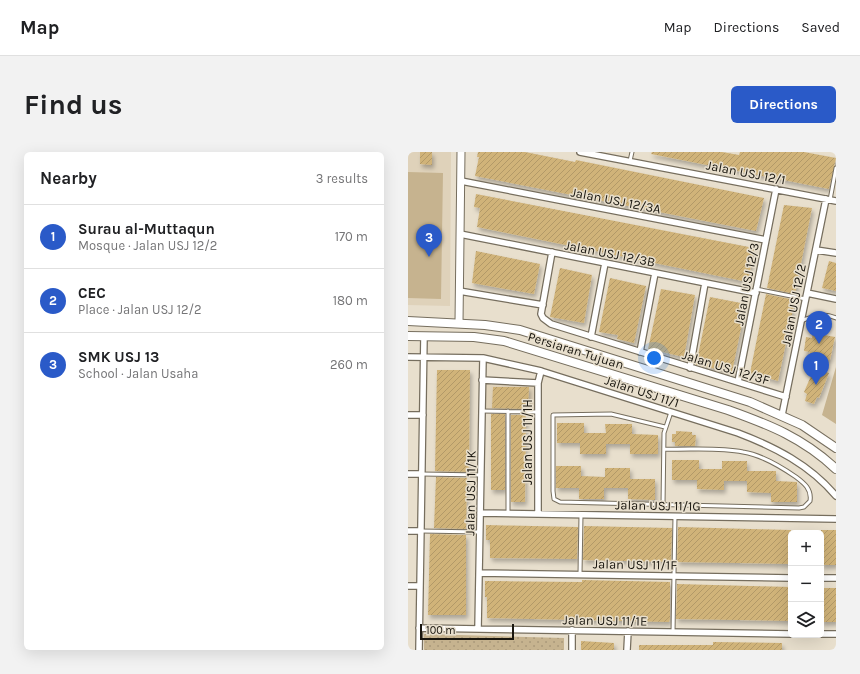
<!DOCTYPE html>
<meta charset="utf-8">
<style>
body{margin:0;font-family:Karla,sans-serif;background:#f2f2f2;color:#202124}
.controls{position:absolute;right:12px;bottom:12px;display:grid;overflow:hidden;border-radius:6px;box-shadow:0 4px 16px #0002}
.controls button{width:36px;height:36px;display:grid;place-items:center;padding:0;border:0;border-bottom:1px solid #e0e0e0;background:#fff;color:#202124;font:20px sans-serif}
.scale{position:absolute;left:12px;bottom:10px;width:94px;box-sizing:border-box;padding-left:4px;border:2px solid #19160f;border-top:0;font-size:11px;line-height:14px;white-space:nowrap;color:#19160f;-webkit-text-stroke:3px #e8dfcd;paint-order:stroke}
.you{position:absolute;left:246px;top:206px;width:14px;height:14px;margin:-10px;border:3px solid #fff;border-radius:50%;background:#1a73e8;box-shadow:0 0 0 6px #1a73e833}
.badge{display:grid;place-items:center;width:26px;height:26px;border-radius:50%;background:#2a5ac8;color:#fff;font-size:13px;font-weight:700}
.pin{position:absolute;translate:-50% -33px;filter:drop-shadow(0 1px 2px #0008)}
.pin::after{content:'';position:absolute;top:21px;width:14px;height:12px;background:inherit;clip-path:polygon(0 0,100% 0,50% 100%)}
.list{margin:0;padding:0;list-style:none}
h2{display:flex;justify-content:space-between;align-items:center;height:52px;margin:0;padding:0 16px;font-size:17px}
h2 small{font-size:13px;font-weight:400;color:#757577}
.list li{display:grid;grid-template-columns:26px 1fr auto;gap:12px;align-items:center;box-sizing:border-box;height:64px;padding:0 16px;border-top:1px solid #e0e0e0}
.list b{display:block;font-size:15px;white-space:nowrap}
.list p{margin:0;font-size:13px;white-space:nowrap;color:#757577}
.list em{font-size:13px;font-style:normal;color:#757577}
.icon{flex:none;width:22px;height:22px;fill:none;stroke:currentColor;stroke-width:2;stroke-linecap:round;stroke-linejoin:round}
.map{position:relative;flex:none;width:428px;height:498px;overflow:hidden;border-radius:6px}
header{display:flex;align-items:center;gap:24px;box-sizing:border-box;height:56px;padding:0 20px;background:#fff;border-bottom:1px solid #e0e0e0}
header strong{font-size:19px}
nav{display:flex;gap:22px;margin-inline-start:auto;font-size:14px}
.intro{display:flex;align-items:center;justify-content:space-between;box-sizing:border-box;height:96px;padding:0 24px}
h1{margin:0;font-size:28px}
.button{padding:10px 18px;border-radius:6px;background:#2a5ac8;color:#fff;font-size:14px;font-weight:700}
main{display:flex;gap:24px;padding:0 24px}
aside{flex:1;background:#fff;border-radius:6px;box-shadow:0 4px 16px #0002}
.map>svg:first-child{display:block}
.built{fill:#dfd2ba}
.park{fill:url(#park-dots)}
.garden{fill:#c6b38f}
.building{fill:url(#building-hatch);filter:url(#shadow)}
.lines{fill:none;stroke-linecap:round;stroke-linejoin:round}
.service-casing{stroke:#766e5e;stroke-width:5}
.minor-casing{stroke:#766e5e;stroke-width:8}
.tertiary-casing{stroke:#766e5e;stroke-width:9}
.secondary-casing{stroke:#766e5e;stroke-width:10}
.service{stroke:#fff;stroke-width:3}
.minor{stroke:#fff;stroke-width:5.5}
.tertiary{stroke:#fff;stroke-width:7}
.secondary{stroke:#fff;stroke-width:8}
.labels{text-anchor:middle;stroke-width:3;stroke-linejoin:round;paint-order:stroke}
.street-label{font-size:13px;fill:#19160f;stroke:#e8dfcd}
</style>
<header>
<strong>Map</strong>
<nav><a>Map</a><a>Directions</a><a>Saved</a></nav>
</header>
<div class="intro"><h1>Find us</h1><a class="button">Directions</a></div>
<main>
<aside>
<h2>Nearby<small>3 results</small></h2>
<ul class="list">
<li><span class="badge">1</span><div><b>Surau al-Muttaqun</b><p>Mosque · Jalan USJ 12/2</p></div><em>170 m</em></li>
<li><span class="badge">2</span><div><b>CEC</b><p>Place · Jalan USJ 12/2</p></div><em>180 m</em></li>
<li><span class="badge">3</span><div><b>SMK USJ 13</b><p>School · Jalan Usaha</p></div><em>260 m</em></li>
</ul>
</aside>
<div class="map">
<svg width="428" height="498" viewBox="0 0 428 498">
<defs>
<pattern id="park-dots" width="8" height="8" patternUnits="userSpaceOnUse"><rect width="8" height="8" fill="#c6b38f"/><path d="M2 2h.1M6 6h.1" fill="none" stroke="#aa997a" stroke-width="1.8" stroke-linecap="round"/></pattern>
<pattern id="building-hatch" width="6" height="6" patternUnits="userSpaceOnUse"><rect width="6" height="6" fill="#d0b379"/><path d="M-1 1l2-2M0 6l6-6M5 7l2-2" fill="none" stroke="#b29967"/></pattern>
<filter id="shadow"><feDropShadow dx="2" dy="3.5" stdDeviation="2" flood-color="#0004"/></filter>
</defs>
<rect width="100%" height="100%" fill="#e8dfcd"/>
<path class="built" d="M0,0h43l-1,154 -42,-1z
M77,232l50,2v24h-50z"/>
<path class="park" d="M16,482l140,4v12h-140z"/>
<path class="garden" d="M0,20l35,1 -2,126 -33,-1z
M428,215v57l-14,-9z"/>
<path class="building" d="M12,0h12v13l-12,-1z
M70,0h47l50,10 1,-2 188,38 -8,33 -281,-55 4,-19h-2z
M244,0h70l17,3 1,-3h64l32,6 -7,31 -178,-35z
M68,42l278,54 -6,34 -271,-55 3,-19 -6,-1z
M376,53l28,3 -17,86 -28,-6z
M68,99l64,13 -6,30 -62,-11z
M421,109l7,2v28l-14,-3z
M152,116l32,7 -8,48 -34,-6z
M202,126l36,8 -12,57 -17,-4 1,-4 -19,-3z
M253,137l34,6 -11,62 -36,-8z
M358,142l29,6 -17,81 -28,-8z
M302,145l36,7 -14,68 -36,-7z
M405,181l22,4 -5,23 -21,-4 1,-4 -6,-1 2,-14 6,1z
M409,217l12,4 -10,25 -2,-1 -3,7 -9,-3 2,-7 -3,-2 7,-16 3,1z
M29,218h33l-1,102 -34,-1z
M85,235h36l-1,22 -36,-1z
M83,262h14v76h-14z
M103,263h15l-1,87h-14z
M149,271h27v10h22l-1,-9h27v10l26,1v19h-28v-10h-24v10h-26v-11h-23z
M268,279l16,1v3h4l-1,11h-20v-4h-3v-8h4z
M264,308h27v9h23v-8h25v10h29v10l21,1v20h-26v-9l-24,-1v-11h-23v9l-27,-1v-9h-25z
M148,314h25v10l24,1v-9h25v11h25v21l-27,-1v-11h-24v11h-25v-11h-23z
M28,325l31,1 -1,51 -32,-1z
M78,373l92,2 -1,32 -87,-1v-18h-4z
M176,374l88,2 -1,34 -88,-2z
M270,375l113,3v34l-114,-2z
M413,378h15v35h-15z
M22,382l36,1v80h-38z
M174,428l88,2v37l-1,3 -182,-4v-21h-2v-16l97,1z
M269,432l114,3v34l-115,-2z
M413,436h15v34h-15z
M173,489l33,2v7h-33z
M305,490l69,1v7h-143v-5h74z"/>
<g class="lines">
<defs>
<path id="service" d="M222,9l2,-9
M422,48l6,-32
M348,137l50,10
M393,169c12,-5 22,-9 35,-3
M74,259l56,1
M256,297c26,1 54,-2 79,3 19,3 37,14 53,25 8,6 16,12 14,24l-6,6 -5,1 -239,-6 -6,-3 -1,-8v-76l58,-1 54,13
M14,322l59,1
M255,353l1,-72 7,-21
M100,361v-102
M13,379l59,1
M172,422l1,-59
M265,480l2,-116"/>
<path id="minor" d="M172,0l256,49
M53,29l305,59
M52,82l296,59
M408,98l20,3
M144,100l-11,62 2,4 8,6 235,73
M51,139l84,14
M399,141l29,6
M183,185l14,-74
M232,200l15,-79
M0,205l75,1 58,13 197,62c37,14 72,32 98,63
M282,216l15,-85
M74,228l56,3
M330,230l38,-193
M0,263h15
M374,263l44,-216
M0,322h14
M72,361l356,6
M130,362v-131l3,-12
M0,379h13
M71,421l312,5
M413,426h15
M0,434h12
M11,476l372,6
M70,477l5,-271
M413,482h15
M11,498l5,-314
M164,498v-20
M219,498l1,-19"/>
<path id="tertiary" d="M51,171l2,-171"/>
<path id="secondary" d="M0,169l77,4 35,5 230,72 52,23 34,23
M0,184l66,1 30,4 224,69c42,15 75,28 108,59"/>
</defs>
<use href="#service" class="service-casing"/>
<use href="#minor" class="minor-casing"/>
<use href="#tertiary" class="tertiary-casing"/>
<use href="#secondary" class="secondary-casing"/>
<use href="#service" class="service"/>
<use href="#minor" class="minor"/>
<use href="#tertiary" class="tertiary"/>
<use href="#secondary" class="secondary"/>
</g>
<g class="labels">
<g class="street-label">
<text transform="translate(338 20) rotate(11)" y="5">Jalan USJ 12/1</text>
<text transform="translate(208 48) rotate(11)" y="5">Jalan USJ 12/3A</text>
<text transform="translate(202 101) rotate(11)" y="5">Jalan USJ 12/3B</text>
<text transform="translate(338 132) rotate(-79)" y="5">Jalan USJ 12/3</text>
<text transform="translate(385 153) rotate(-79)" y="5">Jalan USJ 12/2</text>
<text transform="translate(168 198) rotate(17)" y="5">Persiaran Tujuan</text>
<text transform="translate(318 215) rotate(17)" y="5">Jalan USJ 12/3F</text>
<text transform="translate(234 239) rotate(18)" y="5">Jalan USJ 11/1</text>
<text transform="translate(119 290) rotate(-90)" y="5">Jalan USJ 11/1H</text>
<text transform="translate(62 341) rotate(-89)" y="5">Jalan USJ 11/1K</text>
<text transform="translate(250 353) rotate(1)" y="5">Jalan USJ 11/1G</text>
<text transform="translate(227 412) rotate(1)" y="5">Jalan USJ 11/1F</text>
<text transform="translate(197 468) rotate(1)" y="5">Jalan USJ 11/1E</text>
</g>
</g>
</svg>
<div class="controls">
<button>+</button>
<button>−</button>
<button><svg class="icon" aria-label="layers" viewBox="0 0 24 24"><path d="M12 4l9 5-9 5-9-5zM3 14l9 5 9-5"/></svg></button>
</div>
<div class="scale">100 m</div>
<div class="you"></div>
<div class="pin badge" style="left:408px;top:233px">1</div>
<div class="pin badge" style="left:411px;top:192px">2</div>
<div class="pin badge" style="left:21px;top:105px">3</div>
</div>
</main>
